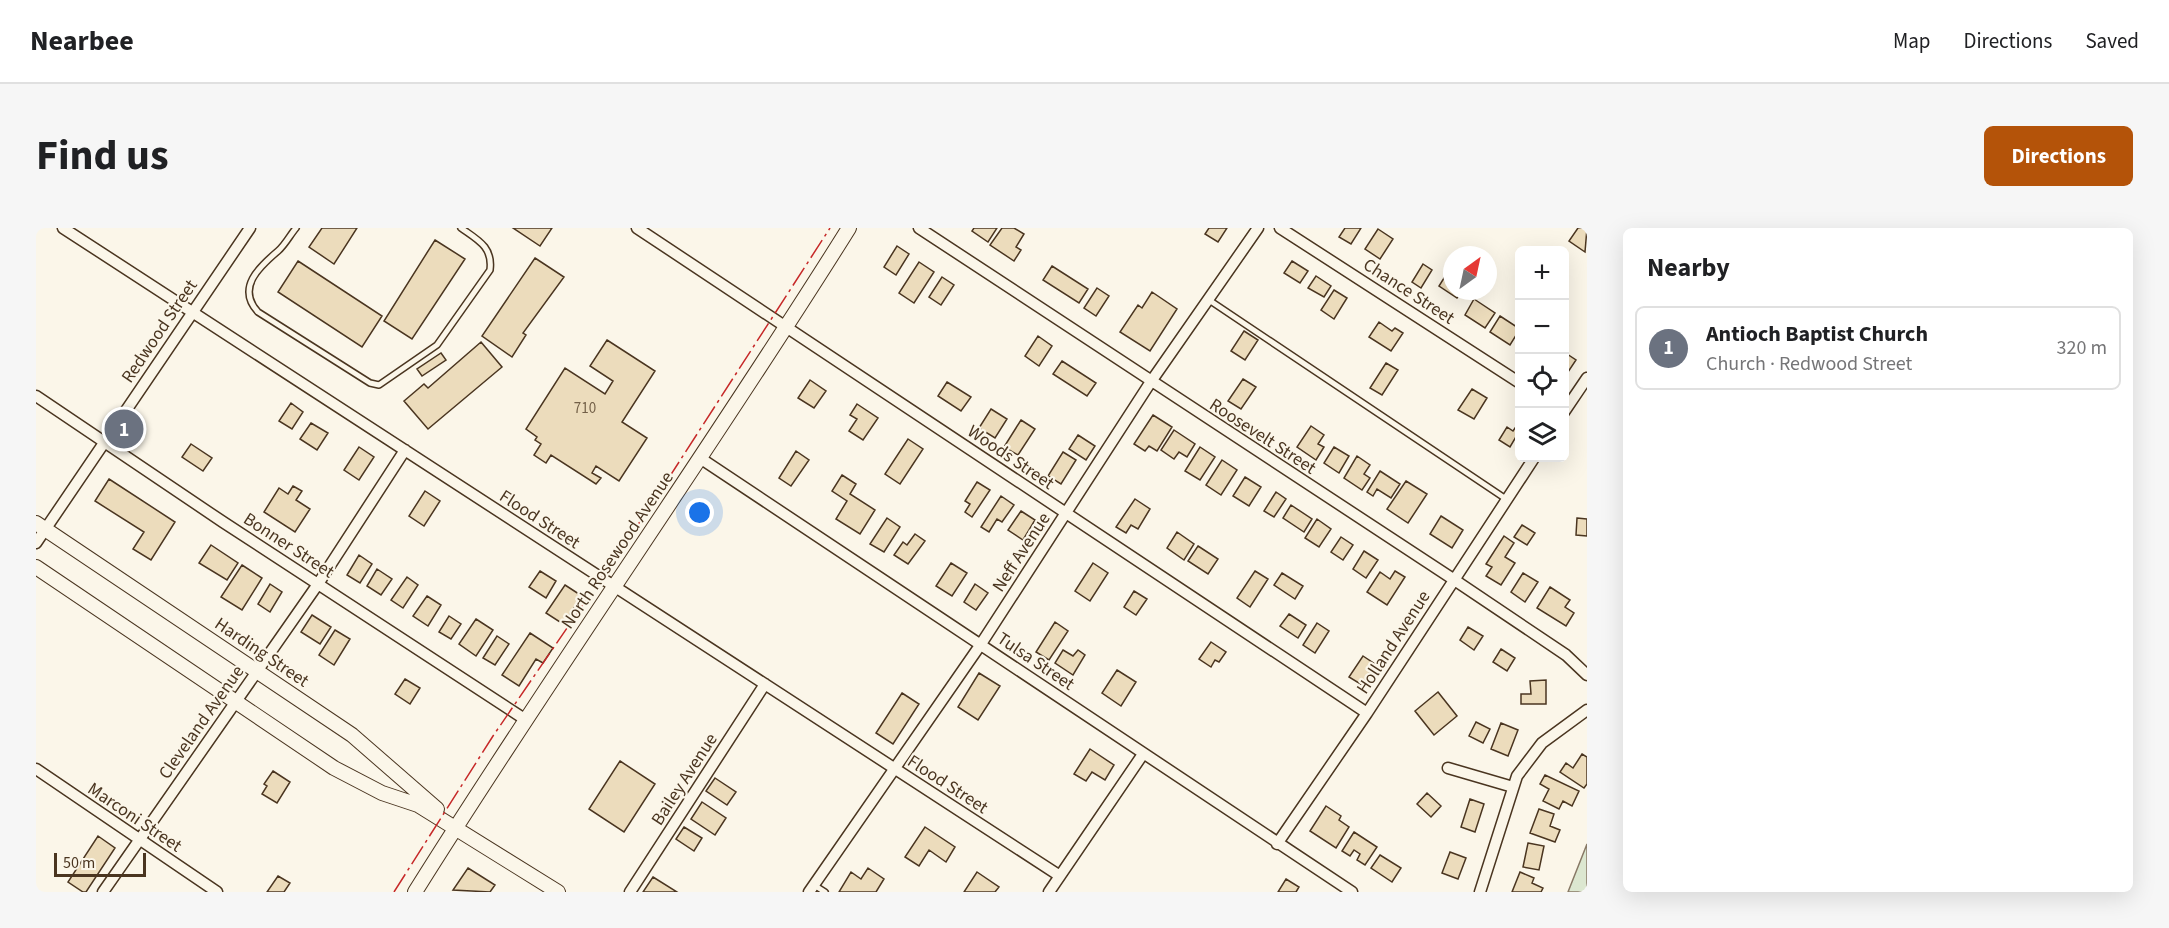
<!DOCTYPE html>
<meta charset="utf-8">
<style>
body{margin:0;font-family:"Source Sans 3",sans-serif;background:#f6f6f6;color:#202124}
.controls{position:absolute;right:18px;top:18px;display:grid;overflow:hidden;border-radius:9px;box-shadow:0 6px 24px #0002}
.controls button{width:54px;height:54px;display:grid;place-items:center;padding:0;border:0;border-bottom:2px solid #e0e0e0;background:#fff;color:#202124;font:30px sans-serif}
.compass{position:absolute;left:1407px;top:18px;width:54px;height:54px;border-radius:50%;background:#fff;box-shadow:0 6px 24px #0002;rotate:33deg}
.scale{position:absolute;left:18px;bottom:15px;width:92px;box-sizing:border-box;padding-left:6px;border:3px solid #4a3520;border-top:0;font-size:16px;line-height:21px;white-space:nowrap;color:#4a3520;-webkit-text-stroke:4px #fbf6e9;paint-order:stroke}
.you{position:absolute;left:664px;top:285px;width:21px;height:21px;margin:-15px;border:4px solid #fff;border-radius:50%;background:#1a73e8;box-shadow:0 0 0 9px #1a73e833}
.badge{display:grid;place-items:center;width:39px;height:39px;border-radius:50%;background:#b45309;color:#fff;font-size:20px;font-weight:700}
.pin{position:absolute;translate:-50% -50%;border:3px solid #fff;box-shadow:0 2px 6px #0006}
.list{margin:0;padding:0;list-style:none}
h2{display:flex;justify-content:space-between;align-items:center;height:78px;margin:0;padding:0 24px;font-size:26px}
h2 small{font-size:20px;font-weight:400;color:#757577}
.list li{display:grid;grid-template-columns:39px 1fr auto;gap:18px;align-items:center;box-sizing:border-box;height:84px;margin:0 12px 12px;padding:0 12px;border:2px solid #e0e0e0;border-radius:9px}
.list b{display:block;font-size:22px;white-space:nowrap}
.list p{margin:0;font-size:20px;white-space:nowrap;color:#757577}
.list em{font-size:20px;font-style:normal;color:#757577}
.icon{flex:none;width:33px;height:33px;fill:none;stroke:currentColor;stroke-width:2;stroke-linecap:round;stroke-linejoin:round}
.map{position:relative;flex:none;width:1551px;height:664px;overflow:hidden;border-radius:9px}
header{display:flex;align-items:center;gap:36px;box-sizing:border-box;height:84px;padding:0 30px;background:#fff;border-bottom:2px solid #e0e0e0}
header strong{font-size:28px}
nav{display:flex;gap:33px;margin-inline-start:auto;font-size:21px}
.intro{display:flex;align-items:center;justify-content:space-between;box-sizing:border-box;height:144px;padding:0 36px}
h1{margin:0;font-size:42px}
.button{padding:15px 27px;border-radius:9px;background:#b45309;color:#fff;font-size:21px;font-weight:700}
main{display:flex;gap:36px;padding:0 36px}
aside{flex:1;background:#fff;border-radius:9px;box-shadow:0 6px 24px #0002}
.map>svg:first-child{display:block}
.green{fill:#dce7d0;stroke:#887966;stroke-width:1.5}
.building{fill:#ecdcbc;stroke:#4a3520;stroke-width:1.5}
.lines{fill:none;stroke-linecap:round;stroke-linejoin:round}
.service-casing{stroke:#4a3520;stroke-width:8}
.minor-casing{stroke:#4a3520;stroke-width:13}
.tertiary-casing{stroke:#4a3520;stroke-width:16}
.service{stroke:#fbf6e9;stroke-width:5}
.minor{stroke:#fbf6e9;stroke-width:10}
.tertiary{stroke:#fbf6e9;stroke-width:14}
.power{stroke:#c62828;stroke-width:1.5;stroke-dasharray:21 4.5 3 4.5;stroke-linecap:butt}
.labels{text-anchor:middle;stroke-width:4.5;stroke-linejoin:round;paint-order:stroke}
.number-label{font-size:15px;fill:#725f47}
.street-label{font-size:18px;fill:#4a3520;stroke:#fbf6e9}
</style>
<header>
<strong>Nearbee</strong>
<nav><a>Map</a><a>Directions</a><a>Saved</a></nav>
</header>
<div class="intro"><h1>Find us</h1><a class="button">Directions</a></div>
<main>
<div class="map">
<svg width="1551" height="664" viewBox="0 0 1551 664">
<rect width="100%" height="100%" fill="#fbf6e9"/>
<path class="green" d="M1551,616v48h-19z"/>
<path class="building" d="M286,0h35l-23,36 -25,-17z
M477,0h39l-12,18z
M938,0h23l-9,14 -16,-11z
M966,0h12l10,6 -8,13 5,3 -7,11 -24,-16z
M1173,0h18l-9,14 -13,-8z
M1309,0h16l-10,16 -12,-7z
M1542,0h9l-2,24 -16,-11z
M1342,1l15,10 -13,20 -15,-10z
M399,12l30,19 -53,80 -28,-18z
M861,18l12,8 -13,21 -12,-8z
M499,30l29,19 -41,56 3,2 -14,22 -30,-21z
M262,33l84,55 -20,31 -84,-55z
M1256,33l16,10 -8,12 -16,-10z
M883,34l15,10 -20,31 -15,-10z
M1387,36l9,6 -11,18 -9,-6z
M1016,38l36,23 -9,14 -36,-23z
M1413,42l3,2v19h10l-5,7 -18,-12z
M1280,48l15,10 -7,11 -16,-9z
M906,49l12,8 -13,20 -12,-8z
M1061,60l12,8 -13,20 -12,-8z
M1298,62l13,8 -13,21 -13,-9z
M1116,64l25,17 -27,42 -30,-19 18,-27 4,3z
M1438,71l21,14 -10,15 -20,-13z
M1464,88l20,13 -10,16 -20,-13z
M1343,94l13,9 3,-3 8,5 -12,18 -22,-14z
M1208,103l14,9 -13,20 -14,-9z
M1002,108l14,10 -13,20 -14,-10z
M571,112l48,31 -33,51 25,16 -28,43 -23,-15 -4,7 9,5 -5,6 -45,-29 -5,8 -12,-8 7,-11 -6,-4 2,-3 -11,-8 39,-61 40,26 8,-13 -23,-15z
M445,114l21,25 -74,62 -24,-28 20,-17 4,4z
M1528,124l12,8 -12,18z
M405,125l5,7 -24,16 -5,-7z
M1026,133l34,22 -9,13 -34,-22z
M1350,135l12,7 -16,25 -12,-7z
M1207,151l13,8 -15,22 -13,-8z
M774,152l16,11 -12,17 -16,-10z
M911,154l24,15 -10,14 -23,-15z
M1436,161l15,9 -13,21 -16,-9z
M255,175l12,9 -11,17 -13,-8z
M821,176l21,14 -15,22 -14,-9 8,-12 -7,-4z
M955,181l16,10 -12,19 -16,-10z
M1117,187l19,12 -15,24 -8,-5 -4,5 -11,-7z
M985,192l14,9 -17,26 -14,-8z
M1484,193v16l-3,-2 -7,12 -11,-7 8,-13 6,4z
M275,195l17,10 -11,17 -17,-11z
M1275,198l13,9 -6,9 6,3 -8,13 -19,-13z
M1138,202l21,14 -8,13 -8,-5 -5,7 -13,-9z
M1042,207l17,11 -9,14 -17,-11z
M872,211l15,10 -23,35 -15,-10z
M155,216l21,14 -9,13 -21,-14z
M323,219l15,10 -15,23 -15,-10z
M1164,219l15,10 -15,23 -15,-9z
M1298,219l15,9 -10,17 -15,-10z
M760,223l13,9 -18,26 -12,-8z
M1027,224l13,8 -15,24 -13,-8z
M1321,228l13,9 -6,9 6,4 -8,12 -18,-12z
M1186,232l15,10 -16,25 -15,-10z
M1344,243l20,13 -9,14 -14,-9 -4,7 -6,-4z
M806,247l14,9 -6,10 25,16 -15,24 -24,-15 11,-18 -15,-10z
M1209,249l16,10 -12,19 -16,-10z
M73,251l66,43 -24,38 -18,-11 11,-17 -49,-31z
M1370,253l21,13 -19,29 -21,-14z
M941,254l13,8 -18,27 -7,-5 5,-8 -5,-3z
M257,258l9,5 -6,9 14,9 -15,23 -31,-20 15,-24 9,6z
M389,263l15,10 -16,25 -15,-10z
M1240,264l10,7 -12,18 -10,-6z
M965,268l13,9 -12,17 -5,-3 -8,13 -8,-5z
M1099,271l15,10 -12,20 -7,-4 -5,8 -10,-6z
M1255,277l21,14 -8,13 -21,-14z
M985,283l14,9 -12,20 -15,-10z
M1405,288l22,14 -11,18 -22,-14z
M851,290l13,9 -16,25 -14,-8z
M1541,290l10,1v17l-11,-1z
M1281,291l14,10 -12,18 -14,-9z
M1486,297l13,8 -8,12 -13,-8z
M1141,304l17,12 -10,16 -17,-12z
M879,306l10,7 -17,23 -14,-9 9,-13 4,3z
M1468,308l10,7 -9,14 10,6 -14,22 -15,-9 6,-9 -6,-3z
M1305,309l12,8 -10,15 -12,-8z
M175,317l27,18 -11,17 -28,-17z
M1162,318l20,13 -10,15 -20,-13z
M1328,323l14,9 -12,18 -13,-9z
M323,327l13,9 -12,19 -13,-8z
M915,335l16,10 -15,23 -16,-10z
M1057,335l15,10 -18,28 -15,-10z
M206,337l20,13 -20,32 -21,-13z
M341,341l15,10 -11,16 -14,-9z
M504,343l16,10 -10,17 -17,-11z
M1219,343l13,8 -18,28 -13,-9z
M1359,343l10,6 -18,28 -20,-13 13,-20 10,7z
M1246,345l21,13 -8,13 -21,-14z
M1487,345l15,9 -13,20 -14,-10z
M371,349l11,8 -15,23 -12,-8z
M234,356l12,8 -12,20 -12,-8z
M939,356l13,9 -12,17 -12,-8z
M529,357l17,11 -19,28 -17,-11z
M1514,359l20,13 -5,7 9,6 -8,13 -29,-18z
M1098,363l13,8 -11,16 -12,-8z
M391,368l14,9 -13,21 -15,-10z
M1253,386l17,11 -8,13 -18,-12z
M276,387l19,12 -11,17 -19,-12z
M413,388l12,8 -10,15 -12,-7z
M440,391l17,11 -17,26 -17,-12z
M1019,394l13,9 -19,29 -13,-8z
M1281,395l12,8 -14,22 -12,-8z
M1432,399l15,9 -9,14 -14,-10z
M299,402l15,9 -16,26 -15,-10z
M494,405l23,15 -10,15 -7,-4 -17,27 -17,-11z
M461,408l12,8 -14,21 -12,-7z
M1175,414l15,10 -7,10 -4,-2 -4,7 -12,-8z
M1465,421l14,9 -8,13 -14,-9z
M1027,422l10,6 5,-6 7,5 -12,20 -18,-12z
M1327,428l12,8 -13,21 -13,-8z
M1081,442l19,12 -15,24 -19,-13z
M943,445l21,13 -22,34 -20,-13z
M369,451l15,9 -10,16 -15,-10z
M1510,452v24h-25v-10h10l-1,-13z
M1402,464l19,24 -23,19 -19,-24z
M866,465l17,11 -26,40 -17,-11z
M1440,494l14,7 -7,14 -14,-7z
M1465,495l17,7 -10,26 -17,-7z
M1054,521l24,16 -9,15 -13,-8 -6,9 -12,-7z
M1546,526l5,3v27l-3,4 -24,-16 6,-9 7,5z
M584,533l35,23 -31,48 -35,-23z
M237,543l17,11 -13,21 -15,-9 5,-8 -3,-2z
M1509,547l34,16 -7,15 -9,-5 -4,8 -16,-8 6,-12 -9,-5z
M679,550l21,14 -9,13 -21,-14z
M1391,565l14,13 -10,11 -14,-13z
M1434,571l14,5 -9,28 -14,-5z
M666,574l24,16 -11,17 -24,-16z
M1290,578l15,10 -2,4 10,7 -13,21 -26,-17z
M1503,581l15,5 -4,12 10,4 -5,12 -25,-9z
M648,599l18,11 -8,13 -18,-12z
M889,599l30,20 -9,15 -17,-12 -10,16 -14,-9z
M1318,604l23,15 -12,18 -8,-5 3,-6 -6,-4 -4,6 -8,-5z
M62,608l17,12 -29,44h-3l-15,-10z
M1492,615l16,3 -5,24 -16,-3z
M1414,624l16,6 -8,21 -16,-6z
M1344,627l21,13 -9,14 -21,-14z
M432,640l27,17 -5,7 -37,-2z
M832,640l16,11 -8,13h-37l12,-20 10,7z
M941,644l22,15 -4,5h-31z
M1484,644l14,6 -2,5 11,5 -2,4h-29z
M242,648l12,7 -6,9h-17z
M617,649l24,15h-34z
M1250,651l13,8 -3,5h-18z"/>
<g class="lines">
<defs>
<path id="service" d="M260,0c-6,7 -11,17 -18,23 -19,16 -42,37 -20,61l112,71 9,2 58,-40 53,-75c3,-23 -12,-30 -29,-42
M1173,72l297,199
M778,657l11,7"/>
<path id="minor" d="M27,0l997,648
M601,0l730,485
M883,0l534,351 113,76 21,20
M1244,0l240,155
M0,168l187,126 303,198
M1528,184l23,-34
M664,230l652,434
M0,315l214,-315
M1412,540l65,19
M0,541l181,123
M1241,616l90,-131 167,-255
M67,664l215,-308 87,-134
M594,664l135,-208
M773,664l172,-248 169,-261 108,-155
M1013,664l94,-138
M1444,664l37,-116 25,-33 45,-33"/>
<path id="tertiary" d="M0,295l316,212 85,74
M0,339l298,201 48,25 36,12 140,87
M379,664c140,-224 294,-440 434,-664"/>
</defs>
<use href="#service" class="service-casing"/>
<use href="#minor" class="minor-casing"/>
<use href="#tertiary" class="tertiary-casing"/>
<use href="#service" class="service"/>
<use href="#minor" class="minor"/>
<use href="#tertiary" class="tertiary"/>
<path class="power" d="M358,664l99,-156 157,-229 180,-279"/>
</g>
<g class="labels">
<g class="number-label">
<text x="549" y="185">710</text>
</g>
<g class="street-label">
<text transform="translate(1373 63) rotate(33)" y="6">Chance Street</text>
<text transform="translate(123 103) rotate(-56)" y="6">Redwood Street</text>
<text transform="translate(1227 208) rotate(33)" y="6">Roosevelt Street</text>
<text transform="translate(975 229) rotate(34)" y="6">Woods Street</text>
<text transform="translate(504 291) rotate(33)" y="6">Flood Street</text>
<text transform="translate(253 317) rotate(33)" y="6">Bonner Street</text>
<text transform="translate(581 322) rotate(-56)" y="6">North Rosewood Avenue</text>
<text transform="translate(985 324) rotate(-57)" y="6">Neff Avenue</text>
<text transform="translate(1357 414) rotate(-57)" y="6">Holland Avenue</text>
<text transform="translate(226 424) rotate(34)" y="6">Harding Street</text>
<text transform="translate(1000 433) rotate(34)" y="6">Tulsa Street</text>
<text transform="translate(165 494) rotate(-55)" y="6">Cleveland Avenue</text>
<text transform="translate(648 551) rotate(-57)" y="6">Bailey Avenue</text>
<text transform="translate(912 556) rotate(33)" y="6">Flood Street</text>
<text transform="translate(99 589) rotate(34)" y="6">Marconi Street</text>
</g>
</g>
</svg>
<div class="controls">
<button>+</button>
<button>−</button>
<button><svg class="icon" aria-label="locate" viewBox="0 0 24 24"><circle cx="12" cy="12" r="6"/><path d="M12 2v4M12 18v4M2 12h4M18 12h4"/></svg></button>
<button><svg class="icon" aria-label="layers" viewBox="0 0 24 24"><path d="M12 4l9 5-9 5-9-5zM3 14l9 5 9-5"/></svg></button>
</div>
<svg class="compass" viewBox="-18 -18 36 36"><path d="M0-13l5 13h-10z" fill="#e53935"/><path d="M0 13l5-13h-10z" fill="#757577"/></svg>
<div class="scale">50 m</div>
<div class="you"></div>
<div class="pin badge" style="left:88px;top:201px;background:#6b7280">1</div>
</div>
<aside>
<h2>Nearby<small></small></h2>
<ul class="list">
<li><span class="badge" style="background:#6b7280">1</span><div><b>Antioch Baptist Church</b><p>Church · Redwood Street</p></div><em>320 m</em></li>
</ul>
</aside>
</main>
